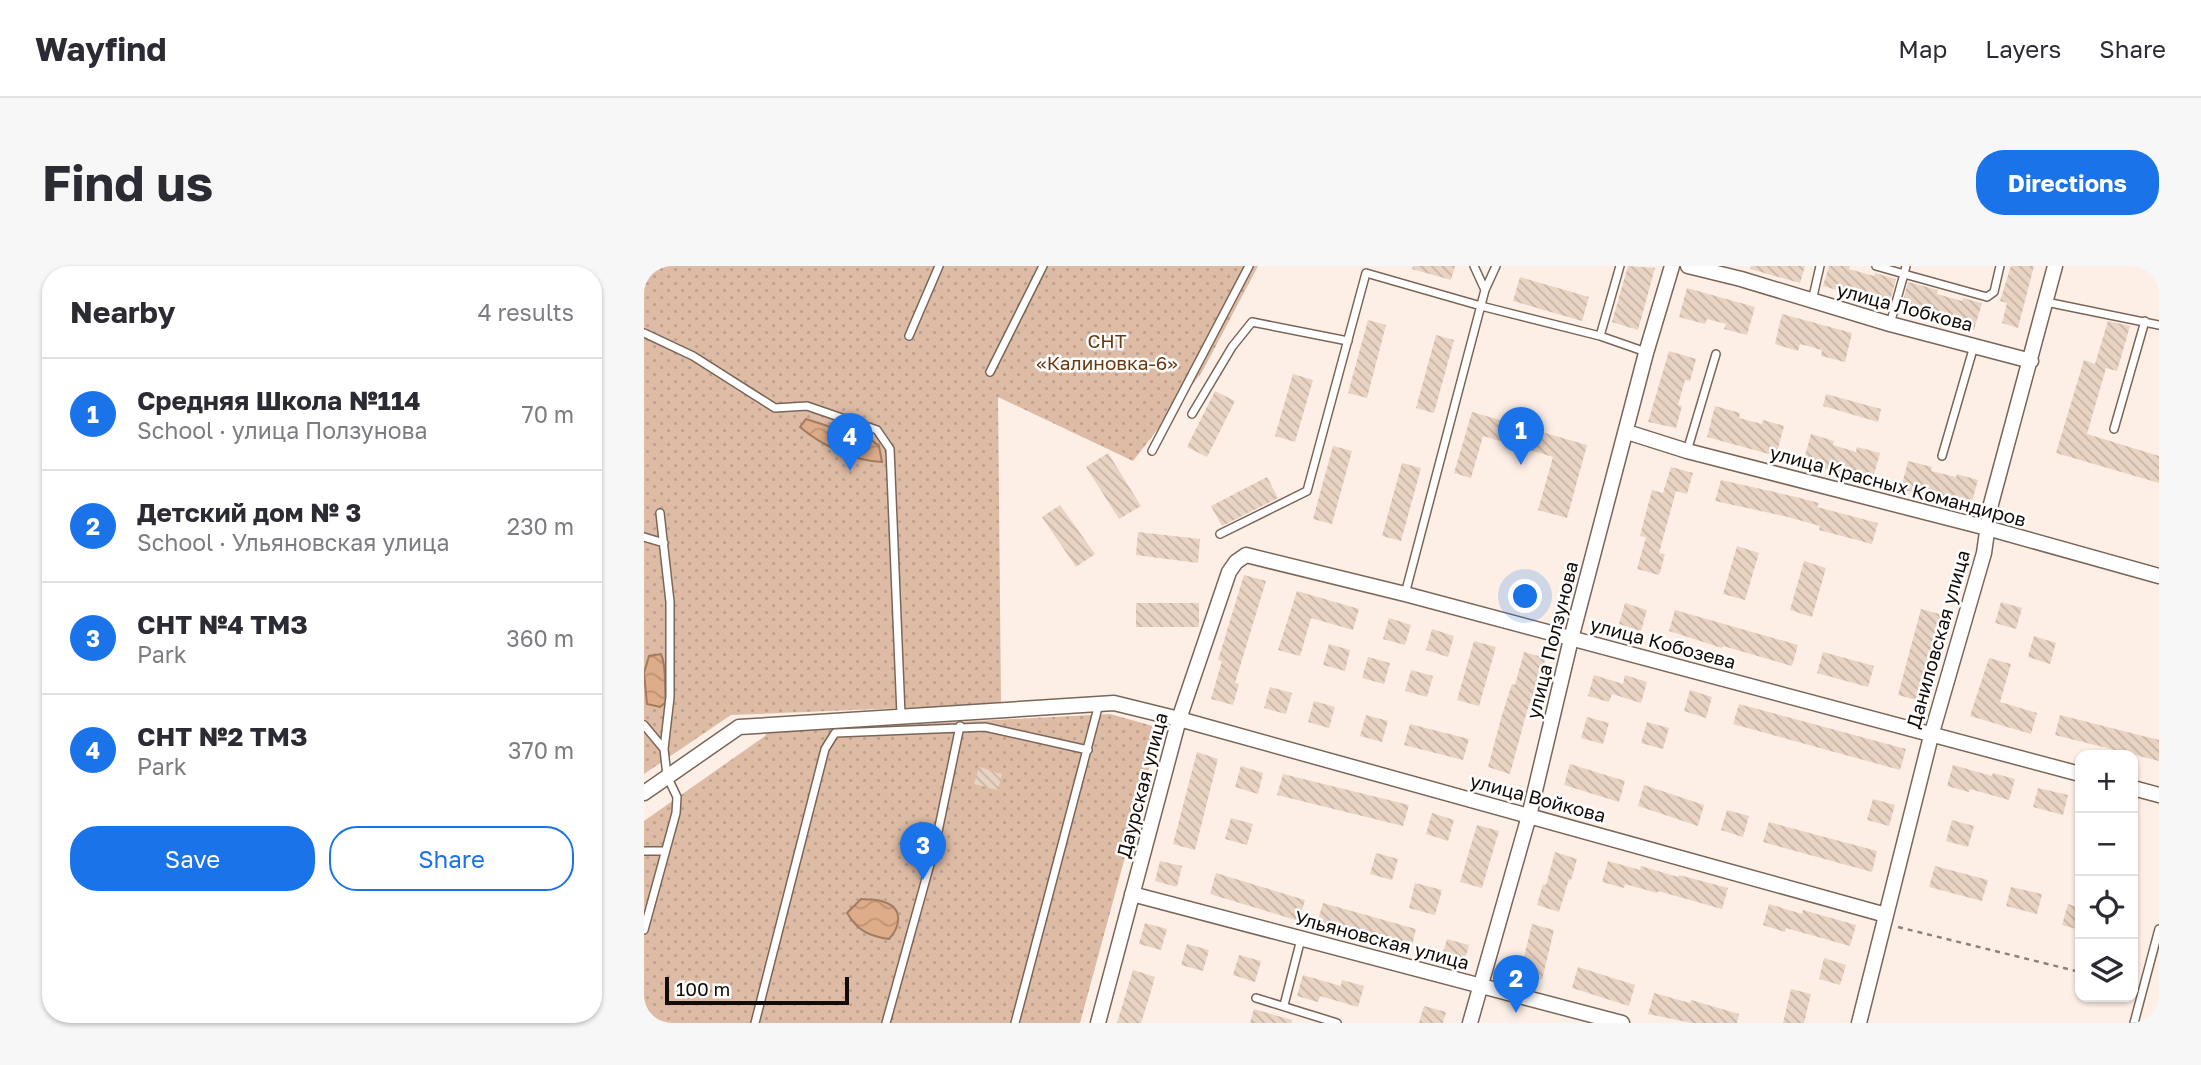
<!DOCTYPE html>
<meta charset="utf-8">
<style>
body{margin:0;font-family:"Golos Text",sans-serif;background:#f7f7f7;color:#2b2b33}
.controls{position:absolute;right:21px;bottom:21px;display:grid;overflow:hidden;border-radius:14px;box-shadow:0 2px 5px #0004}
.controls button{width:63px;height:63px;display:grid;place-items:center;padding:0;border:0;border-bottom:2px solid #e1e1e2;background:#fff;color:#2b2b33;font:35px sans-serif}
.scale{position:absolute;left:21px;bottom:18px;width:184px;box-sizing:border-box;padding-left:7px;border:4px solid #140c07;border-top:0;font-size:19px;line-height:24px;white-space:nowrap;color:#140c07;-webkit-text-stroke:5px #fff;paint-order:stroke}
.you{position:absolute;left:882px;top:331px;width:24px;height:24px;margin:-18px;border:5px solid #fff;border-radius:50%;background:#1a73e8;box-shadow:0 0 0 10px #1a73e833}
.badge{display:grid;place-items:center;width:46px;height:46px;border-radius:50%;background:#1a73e8;color:#fff;font-size:23px;font-weight:700}
.pin{position:absolute;translate:-50% -58px;filter:drop-shadow(0 2px 4px #0008)}
.pin::after{content:'';position:absolute;top:37px;width:24px;height:21px;background:inherit;clip-path:polygon(0 0,100% 0,50% 100%)}
.list{margin:0;padding:0;list-style:none}
h2{display:flex;justify-content:space-between;align-items:center;height:91px;margin:0;padding:0 28px;font-size:30px}
h2 small{font-size:23px;font-weight:400;color:#7c7c81}
.list li{display:grid;grid-template-columns:46px 1fr auto;gap:21px;align-items:center;box-sizing:border-box;height:112px;padding:0 28px;border-top:2px solid #e1e1e2}
.list b{display:block;font-size:26px;white-space:nowrap}
.list p{margin:0;font-size:23px;white-space:nowrap;color:#7c7c81}
.list em{font-size:23px;font-style:normal;color:#7c7c81}
.actions{display:flex;gap:14px;padding:21px 28px}
.actions a{flex:1;padding:16px 0;border:2px solid #1a73e8;border-radius:28px;text-align:center;font-size:24px;color:#1a73e8}
.actions .main{background:#1a73e8;color:#fff}
.icon{flex:none;width:38px;height:38px;fill:none;stroke:currentColor;stroke-width:2;stroke-linecap:round;stroke-linejoin:round}
.map{position:relative;flex:none;width:1515px;height:757px;overflow:hidden;border-radius:28px}
header{display:flex;align-items:center;gap:42px;box-sizing:border-box;height:98px;padding:0 35px;background:#fff;border-bottom:2px solid #e1e1e2}
header strong{font-size:33px}
nav{display:flex;gap:38px;margin-inline-start:auto;font-size:24px}
.intro{display:flex;align-items:center;justify-content:space-between;box-sizing:border-box;height:168px;padding:0 42px}
h1{margin:0;font-size:49px}
.button{padding:18px 32px;border-radius:28px;background:#1a73e8;color:#fff;font-size:24px;font-weight:700}
main{display:flex;gap:42px;padding:0 42px}
aside{flex:1;background:#fff;border-radius:28px;box-shadow:0 2px 5px #0004}
.map>svg:first-child{display:block}
.park{fill:url(#park-dots)}
.water{fill:url(#water-waves);stroke:#a17c61;stroke-width:2}
.building{fill:url(#building-back-hatch)}
.lines{fill:none;stroke-linecap:round;stroke-linejoin:round}
.service-casing{stroke:#7a6658;stroke-width:10}
.minor-casing{stroke:#7a6658;stroke-width:17}
.path{stroke:#8d827a;stroke-width:2.5;stroke-dasharray:5 5;stroke-linecap:butt}
.service{stroke:#fff;stroke-width:7}
.minor{stroke:#fff;stroke-width:14}
.labels{text-anchor:middle;stroke-width:5;stroke-linejoin:round;paint-order:stroke}
.street-label{font-size:19px;fill:#140c07;stroke:#fff}
.park-label{font-size:19px;fill:#683910;stroke:#fff}
</style>
<header>
<strong>Wayfind</strong>
<nav><a>Map</a><a>Layers</a><a>Share</a></nav>
</header>
<div class="intro"><h1>Find us</h1><a class="button">Directions</a></div>
<main>
<aside>
<h2>Nearby<small>4 results</small></h2>
<ul class="list">
<li><span class="badge">1</span><div><b>Средняя Школа №114</b><p>School · улица Ползунова</p></div><em>70 m</em></li>
<li><span class="badge">2</span><div><b>Детский дом № 3</b><p>School · Ульяновская улица</p></div><em>230 m</em></li>
<li><span class="badge">3</span><div><b>СНТ №4 ТМЗ</b><p>Park</p></div><em>360 m</em></li>
<li><span class="badge">4</span><div><b>СНТ №2 ТМЗ</b><p>Park</p></div><em>370 m</em></li>
</ul>
<div class="actions"><a class="main">Save</a><a>Share</a></div>
</aside>
<div class="map">
<svg width="1515" height="757" viewBox="0 0 1515 757">
<defs>
<pattern id="park-dots" width="8" height="8" patternUnits="userSpaceOnUse" patternTransform="scale(1.75)"><rect width="8" height="8" fill="#ddbba5"/><path d="M2 2h.1M6 6h.1" fill="none" stroke="#bda08d" stroke-width="1.8" stroke-linecap="round"/></pattern>
<pattern id="water-waves" width="16" height="10" patternUnits="userSpaceOnUse" patternTransform="scale(1.75)"><rect width="16" height="10" fill="#deac88"/><path d="M0 5q4-4 8 0t8 0" fill="none" stroke="#be9374"/></pattern>
<pattern id="building-back-hatch" width="6" height="6" patternUnits="userSpaceOnUse" patternTransform="scale(1.75)"><rect width="6" height="6" fill="#e9d3c3"/><path d="M-1 5l2 2M0 0l6 6M5-1l2 2" fill="none" stroke="#c7b4a6"/></pattern>
</defs>
<rect width="100%" height="100%" fill="#fdefe6"/>
<path class="park" d="M0,0h614l-56,106 -69,89 -135,-64 3,307 -270,11 -87,59z
M466,448l50,14 -80,295h-436v-202l121,-85 2,-4z"/>
<path class="water" d="M162,153l37,12h17l19,15 3,16c-28,-1 -61,-17 -82,-35z
M17,388c6,13 3,32 5,48l-6,5 -13,-3 -3,-31 5,-17z
M217,633c7,1 17,0 23,3 20,6 16,25 5,37 -20,-3 -31,-8 -42,-26z"/>
<path class="building" d="M769,0h42l-4,14 -39,-11z
M984,0l27,2 -17,62 -26,-8z
M1107,0h54l-5,17 -50,-14z
M1185,0h21l-1,3 25,7 1,-3 21,6 -7,26 -66,-19z
M1367,0h23l-16,62 -16,-5 5,-20 -7,-2z
M876,11l69,20 -7,24 -69,-20z
M1264,16l30,8 -1,4 25,7 1,-3 19,5 -8,27 -73,-22z
M1043,22l68,19 -8,28 -23,-6 2,-5 -19,-5 -2,5 -26,-7z
M1138,48l70,19 -7,29 -24,-6 1,-6 -22,-6 -2,7 -23,-7z
M724,54l18,5 -19,73 -19,-5z
M1464,55l22,5 -13,45 -11,-3 -19,66 72,22v27l-103,-30 28,-93 11,4z
M792,69l18,5 -20,73 -18,-5z
M1025,85l27,8 -6,22 -5,-1 -7,25 4,1 -6,22 -28,-6z
M649,108l20,6 -18,62 -20,-6z
M571,125l20,10 -28,56 -20,-10z
M1182,128l55,15 -3,13 -55,-16z
M1071,140l25,7 -1,5 23,6 1,-4 21,6 -8,30 -69,-19z
M828,146l115,33 -20,73 -29,-8 15,-53 -70,-21 -12,42 -17,-5z
M1167,168l23,7 -1,4 23,7 1,-5 23,6 -8,29 -69,-19z
M689,180l19,5 -20,73 -19,-5z
M464,187l33,53 -22,13 -33,-52z
M1264,195l24,6 -1,4 25,6 1,-3 21,6 -8,28 -69,-19z
M758,197l19,5 -20,73 -19,-5z
M1027,201l22,6 -6,21 -11,-3 -17,62 6,1 -6,21 -22,-6 9,-32 -6,-1 12,-46 11,3z
M623,211l11,21 -56,28 -11,-20z
M1077,214l75,17 23,6 -2,4 61,16 -6,21 -53,-14 1,-4 -32,-9 -73,-16z
M416,239l35,49 -19,13 -34,-50z
M494,266l62,7 -2,24 -62,-8z
M1093,280l22,7 -14,47 -22,-6z
M1160,295l22,7 -14,49 -22,-7z
M600,309l22,6 -31,102 4,1 -6,21 -22,-6 11,-38 -4,-1z
M653,325l62,18 -6,21 -42,-12 -11,38 -22,-6z
M1357,336l21,6 -6,21 -21,-6z
M492,337h63v24h-63z
M981,337l22,7 -6,21 -22,-7z
M1277,343l22,6 -23,86 -22,-6z
M1031,344l123,35 -6,21 -69,-20 -1,2 -53,-17z
M745,352l22,7 -6,20 -22,-6z
M788,363l22,7 -6,21 -22,-7z
M1390,370l22,7 -6,21 -22,-7z
M830,375l22,6 -17,59 -22,-6z
M685,378l21,6 -5,21 -22,-6z
M880,386l22,6 -19,53 -17,63 -22,-7 14,-52 10,-31 3,1z
M1179,386l51,14 -6,21 -51,-14z
M724,391l22,6 -6,21 -22,-6z
M1345,392l22,6 -11,38 37,11 -6,21 -61,-18z
M767,404l22,6 -6,21 -22,-6z
M950,409l29,9 2,-9 22,7 -6,21 -29,-9 -3,8 -21,-6z
M626,421l22,6 -6,21 -22,-6z
M1046,424l22,7 -6,21 -22,-7z
M670,435l21,6 -6,21 -21,-6z
M1095,438l167,45 -6,21 -167,-46z
M722,449l22,6 -6,21 -22,-6z
M1416,449l99,25v21l-104,-26z
M943,451l22,6 -6,21 -22,-6z
M1003,456l22,6 -6,21 -22,-6z
M766,458l59,15 -6,21 -59,-15z
M553,486l21,7 -23,91 -22,-6z
M926,498l55,17 -6,21 -55,-17z
M1309,499l39,11 1,-3 22,6 -6,21 -39,-11 -1,3 -22,-6z
M597,500l22,7 -5,21 -23,-7z
M335,501l23,7 -4,16 -24,-6z
M639,508l126,31 -6,21 -126,-31z
M1000,519l60,20 -6,21 -60,-20z
M1394,522l30,7 -5,20 -30,-8z
M1229,533l22,6 -6,21 -22,-6z
M1083,544l22,6 -6,21 -22,-7z
M788,547l22,7 -6,21 -22,-7z
M587,552l22,6 -6,21 -22,-6z
M1308,554l22,6 -6,21 -22,-6z
M1125,556l108,29 -5,21 -109,-30z
M833,559l22,6 -17,57 -22,-6z
M911,586l22,7 -6,21 -2,-1 -10,33 -22,-7 6,-21 3,1z
M732,587l22,6 -6,21 -22,-6z
M516,595l22,5 -5,21 -22,-6z
M964,595l32,9 1,-4 37,11 1,-2 49,13 -6,21 -64,-18 -1,2 -32,-9 -1,4 -22,-6z
M1291,600l53,14 -6,21 -53,-14z
M572,607l89,27 -6,21 -89,-27z
M771,617l27,7 -7,25 -26,-7z
M1367,621l31,7 -5,20 -31,-8z
M679,637l93,26 -5,21 -94,-27z
M1125,638l33,10 1,-4 53,15 -6,21 -64,-18 -1,4 -22,-7z
M1424,638l12,4v22l-18,-5z
M501,657l22,6 -6,21 -22,-6z
M888,658l22,6 -12,50 -22,-6z
M803,673l22,6 -6,21 -22,-7z
M543,678l22,6 -6,21 -22,-6z
M595,689l22,6 -6,21 -22,-7z
M1180,692l22,7 -6,20 -21,-6z
M934,701l57,18 -6,21 -57,-18z
M489,704l22,7 -6,21 -8,25h-24z
M659,709l38,11 1,-6 22,6 -6,21 -38,-11 -2,6 -21,-6z
M1147,723l20,5 -7,29h-21z
M1010,727l36,10 1,-3 48,14 -2,9h-45l-44,-9z
M780,740l22,6 -3,11h-24z
M610,743l38,11v3h-42z"/>
<g class="lines">
<defs>
<path id="service" d="M830,0l11,24
M1232,0l28,8 2,-8
M1168,35l8,-35
M1402,36l113,23
M1246,58l14,-50 83,23 7,-5 6,-26
M0,67l49,23 82,52 32,-2 70,24 13,19 11,266
M265,70l30,-70
M956,70l20,-70
M346,106l53,-106
M548,148l40,-67 20,-25 96,19
M1470,163l31,-108
M508,185l97,-185
M1043,185l29,-97
M1298,190l32,-110
M16,247l10,89v95l-6,52
M576,268l87,-43 59,-218 115,33 119,30 46,16
M0,271l20,6
M761,328l80,-304 11,-24
M0,459l20,24 3,27 10,21 -1,16 -32,117
M0,585h20
M612,732l81,25
M640,739l17,-66
M111,757l70,-274 10,-16 150,-6 103,23
M242,757l49,-177 25,-120
M371,757l84,-319
M1490,757l25,-94"/>
<path id="minor" d="M1044,0l53,13 149,45 141,37
M983,166l60,19 300,77 172,48
M1489,522l26,7
M0,527l95,-66 375,-24 65,16 707,196
M488,628l490,129
M454,757l81,-304 50,-147 7,-10 10,-7 159,39 675,180
M826,757l59,-207 42,-177 75,-286 26,-87
M1215,757l72,-287 53,-183 7,-49 64,-238"/>
</defs>
<use href="#service" class="service-casing"/>
<use href="#minor" class="minor-casing"/>
<path class="path" d="M1254,661l182,45"/>
<use href="#service" class="service"/>
<use href="#minor" class="minor"/>
</g>
<g class="labels">
<g class="street-label">
<text transform="translate(1261 41) rotate(15)" y="7">улица Лобкова</text>
<text transform="translate(1254 220) rotate(15)" y="7">улица Красных Командиров</text>
<text transform="translate(1294 373) rotate(-74)" y="7">Даниловская улица</text>
<text transform="translate(908 374) rotate(-76)" y="7">улица Ползунова</text>
<text transform="translate(1019 377) rotate(15)" y="7">улица Кобозева</text>
<text transform="translate(498 519) rotate(-75)" y="7">Даурская улица</text>
<text transform="translate(894 532) rotate(15)" y="7">улица Войкова</text>
<text transform="translate(738 674) rotate(15)" y="7">Ульяновская улица</text>
</g>
<g class="park-label">
<text x="463" y="82">СНТ<tspan x="463" dy="22">«Калиновка-6»</tspan></text>
</g>
</g>
</svg>
<div class="controls">
<button>+</button>
<button>−</button>
<button><svg class="icon" aria-label="locate" viewBox="0 0 24 24"><circle cx="12" cy="12" r="6"/><path d="M12 2v4M12 18v4M2 12h4M18 12h4"/></svg></button>
<button><svg class="icon" aria-label="layers" viewBox="0 0 24 24"><path d="M12 4l9 5-9 5-9-5zM3 14l9 5 9-5"/></svg></button>
</div>
<div class="scale">100 m</div>
<div class="you"></div>
<div class="pin badge" style="left:877px;top:199px">1</div>
<div class="pin badge" style="left:872px;top:747px">2</div>
<div class="pin badge" style="left:279px;top:614px">3</div>
<div class="pin badge" style="left:206px;top:205px">4</div>
</div>
</main>
